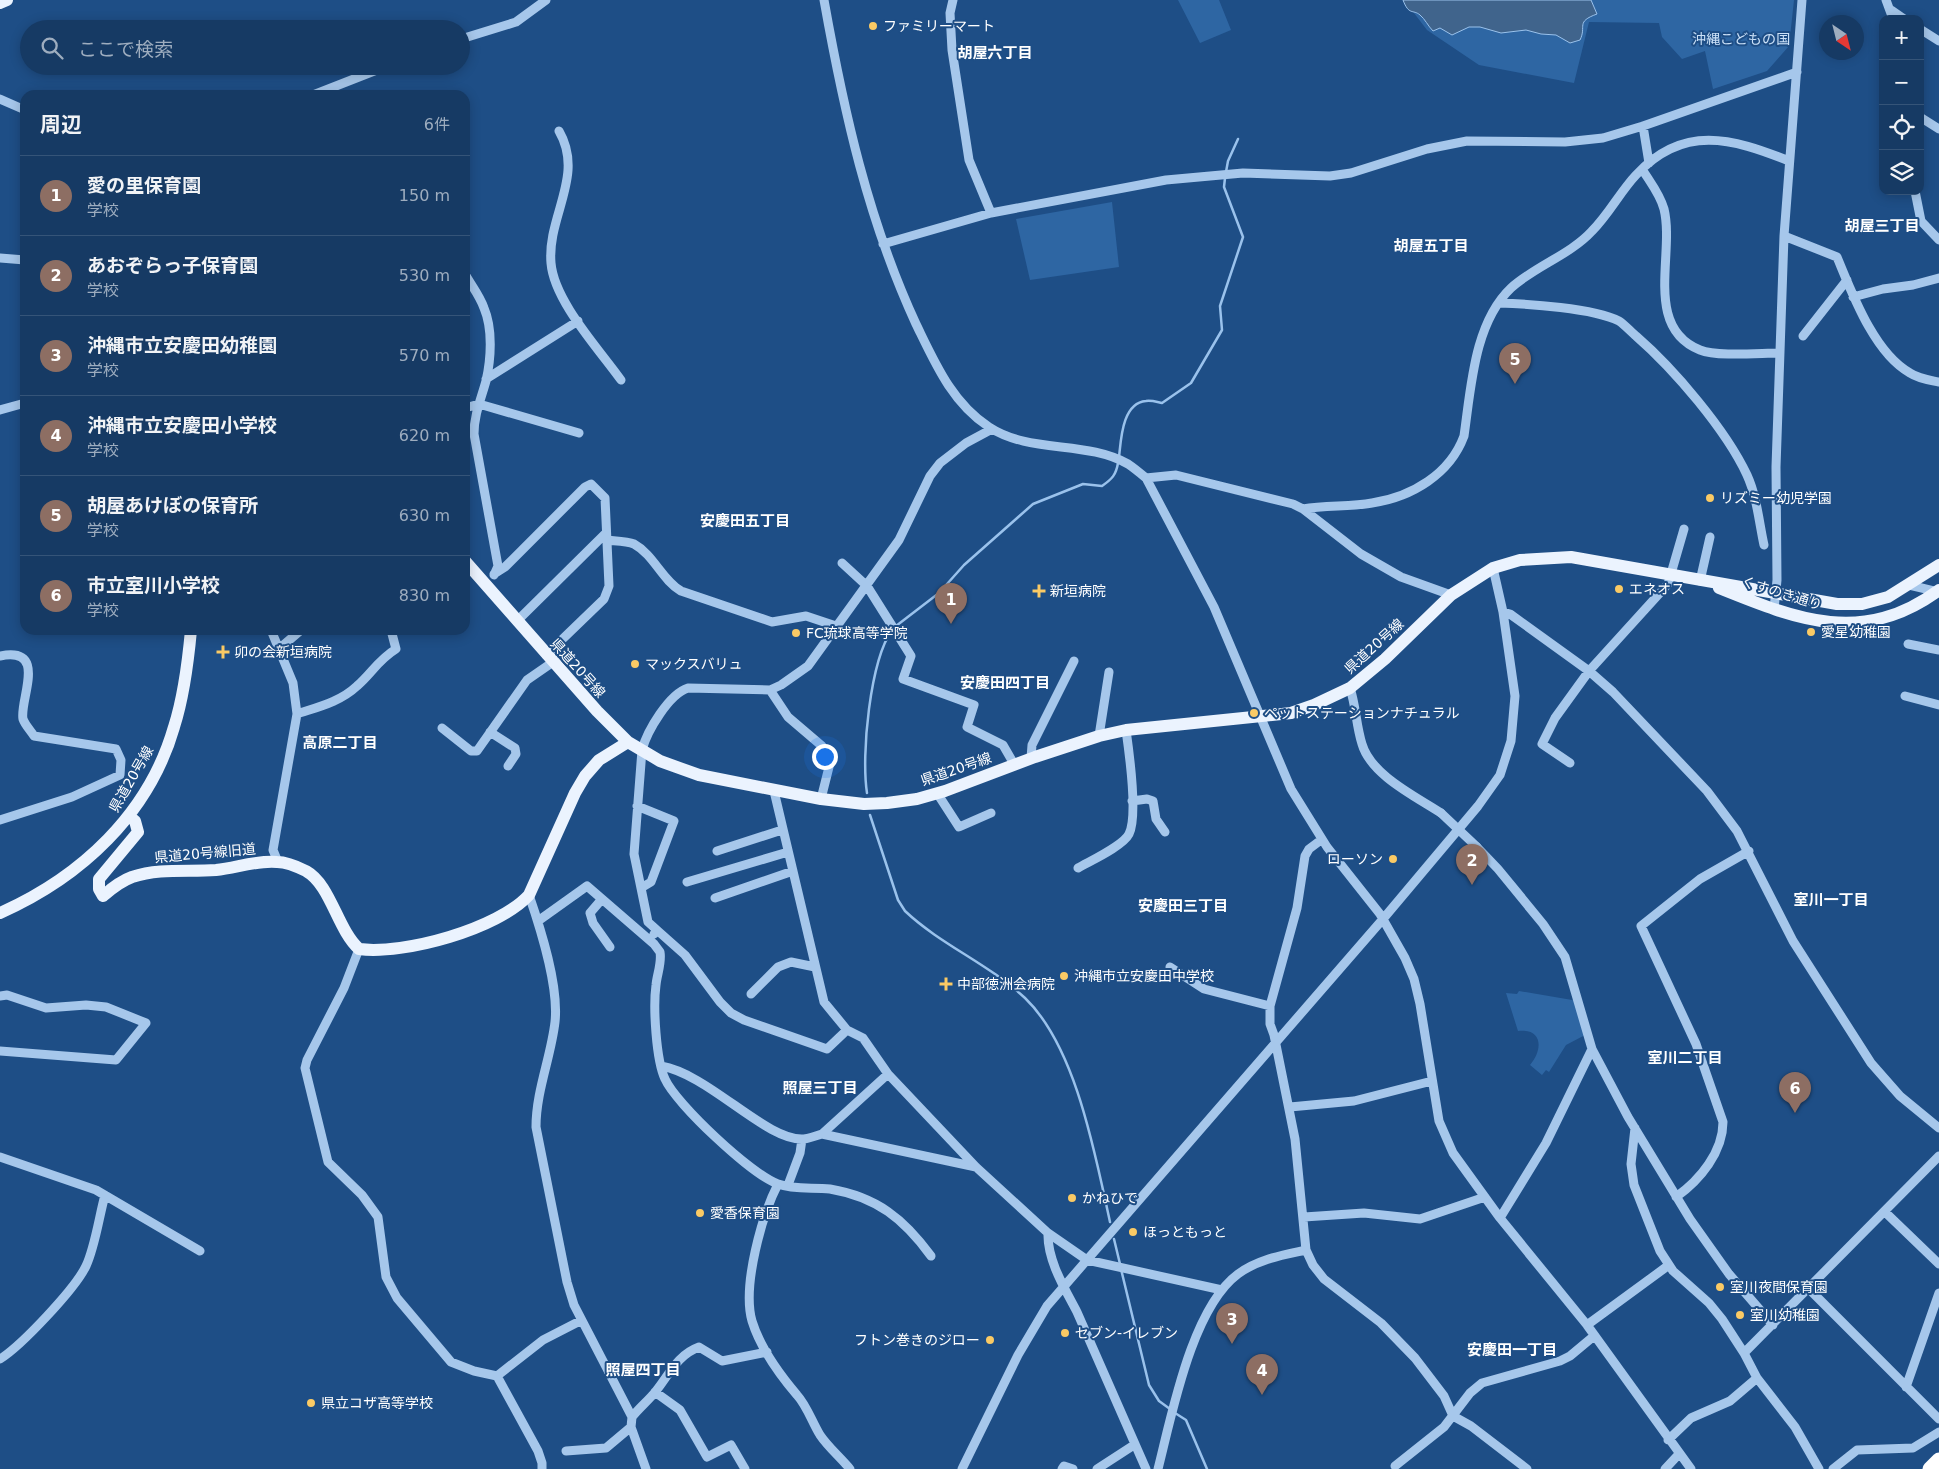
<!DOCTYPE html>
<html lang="ja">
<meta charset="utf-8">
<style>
body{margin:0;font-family:"DejaVu Sans","Noto Sans JP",sans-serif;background:#23456d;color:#f1f3f6}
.controls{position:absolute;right:15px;top:15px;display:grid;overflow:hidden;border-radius:10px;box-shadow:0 2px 12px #0003}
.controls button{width:45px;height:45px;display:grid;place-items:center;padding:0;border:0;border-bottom:1px solid #355478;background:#163a64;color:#f1f3f6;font:25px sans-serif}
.compass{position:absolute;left:1819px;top:15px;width:45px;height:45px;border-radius:50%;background:#163a64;box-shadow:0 2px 12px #0003;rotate:145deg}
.you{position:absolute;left:824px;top:756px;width:18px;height:18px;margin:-12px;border:4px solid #fff;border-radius:50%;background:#1a73e8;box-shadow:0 0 0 8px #1a73e833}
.badge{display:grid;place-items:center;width:32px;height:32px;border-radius:50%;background:#d6ab8b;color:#fff;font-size:16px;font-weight:700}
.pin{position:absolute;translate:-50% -41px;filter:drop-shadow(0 1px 2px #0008)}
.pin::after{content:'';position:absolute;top:26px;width:18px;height:15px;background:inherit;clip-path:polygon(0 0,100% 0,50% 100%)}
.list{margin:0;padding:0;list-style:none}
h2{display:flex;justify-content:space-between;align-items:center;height:65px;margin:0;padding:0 20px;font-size:21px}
h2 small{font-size:16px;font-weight:400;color:#9eadbf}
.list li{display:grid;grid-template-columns:32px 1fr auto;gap:15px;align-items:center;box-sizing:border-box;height:80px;padding:0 20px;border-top:1px solid #355478}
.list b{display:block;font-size:19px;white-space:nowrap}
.list p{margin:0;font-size:16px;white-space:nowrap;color:#9eadbf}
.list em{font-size:16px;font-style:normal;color:#9eadbf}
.icon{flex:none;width:28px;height:28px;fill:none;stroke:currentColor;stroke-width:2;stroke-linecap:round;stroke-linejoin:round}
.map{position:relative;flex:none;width:1939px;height:1469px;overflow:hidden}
.search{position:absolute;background:#163a64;box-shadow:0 2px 12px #0003;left:20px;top:20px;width:450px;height:55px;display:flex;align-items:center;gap:12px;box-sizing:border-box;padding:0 18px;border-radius:28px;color:#9eadbf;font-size:19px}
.panel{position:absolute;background:#163a64;box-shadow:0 2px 12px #0003;left:20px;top:90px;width:450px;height:545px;border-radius:15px}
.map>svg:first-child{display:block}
.green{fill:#2e66a3}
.water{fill:#40648c;stroke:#9ac2ec}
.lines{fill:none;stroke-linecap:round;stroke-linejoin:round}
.stream{stroke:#9ac2ec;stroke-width:2.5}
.minor{stroke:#a6c7eb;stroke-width:9}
.major{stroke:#ebf3fe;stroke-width:12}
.highway{stroke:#fff;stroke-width:15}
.minor-bridge{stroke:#a6c7eb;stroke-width:9}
.poi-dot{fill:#faca65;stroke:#1e4e86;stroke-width:2}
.labels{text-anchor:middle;stroke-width:4;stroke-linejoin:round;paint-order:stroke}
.poi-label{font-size:14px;fill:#fff;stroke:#1e4e86;text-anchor:start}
.park-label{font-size:14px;fill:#cbe1f8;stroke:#1e4e86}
.street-label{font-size:14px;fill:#fff;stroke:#1e4e86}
.neighbourhood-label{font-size:15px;font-weight:bold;fill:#fff;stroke:#1e4e86}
</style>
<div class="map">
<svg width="1939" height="1469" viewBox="0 0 1939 1469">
<rect width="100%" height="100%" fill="#1e4e86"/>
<path class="green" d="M1178,0h41l12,30 -31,13z
M1404,0h390l-5,46 -22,25 -54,18 -8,-38 -23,8 -20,-22 -3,-14 -70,-1 -15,61 -95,-18 -52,-35z
M1112,202l7,65 -89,13 -14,-61z
M1519,991l59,10 9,33 -21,11 -17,27 -3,-2 -4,5 -12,-10c13,-15 13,-37 -12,-34l-12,-38 11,1z"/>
<path class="water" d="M1403,0h188l6,14c-22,8 -10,12 -17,26l-10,3 -14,-8 -15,-1 -15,-4 -25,3 -21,-6h-11l-17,8 -12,-7 -7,3c-5,-5 -8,-12 -13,-16 -7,-6 -11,1 -17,-15z"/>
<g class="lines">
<path class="stream" d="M1226,172l2,-11 10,-22
M1119,457c2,-17 3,-54 27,-56 5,-1 11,1 16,2l29,-20 31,-53 -2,-24 23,-69 -19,-50 1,-9
M896,626l43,-33 25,-28 69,-61 50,-20 19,2c10,-7 14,-11 16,-23
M867,793c-6,-38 3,-132 25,-163
M870,815l28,85 7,11c36,34 84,53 120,87 51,49 70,156 85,224
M1114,1239l6,25
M1121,1269l28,116 10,16 11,8
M1175,1413l11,7 21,49"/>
<path class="minor" d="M824,0c20,112 44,220 92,324 19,39 36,79 73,103 41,27 97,13 139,37 6,4 12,9 18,14l68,129 77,182 36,58 53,67 25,44 9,21 6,25 19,117 14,32 47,65 87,107 104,144
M953,0l-3,13 2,37 17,110 22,53
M1886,0l7,19
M1891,10l13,9
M1920,29l19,12
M461,39l55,-17 30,-22
M313,95l74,-29
M0,99l25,11
M1920,117l19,12
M1643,126l6,37
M559,131c26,45 -12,85 -8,132 3,38 48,86 70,117
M1642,169c8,13 18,25 22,40 11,45 -21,118 36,141 17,7 60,3 79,3
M1915,191l6,30 18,19
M1784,236l53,21c15,36 37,96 73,116 9,6 19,7 29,9
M883,244l108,-31 175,-33 77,-7 87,3 21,-3 76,-24 40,-8 98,1 38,-4 40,-12 154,-54
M0,258l25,2
M465,274c6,11 15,22 19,34 9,21 7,51 2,73 -5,18 -12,34 -12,53l24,132 -4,9
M1853,297l30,-8 30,-4 26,-7
M1499,303c30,1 94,5 120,18 6,4 12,11 17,15 38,33 90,94 111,139 10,22 12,47 17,70
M1803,336l44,-56
M486,379l92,-58
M465,408l14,-4 100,29
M0,410l25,-7
M1146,478l30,-3 117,29 10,5 58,45 40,23 50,18
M1303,509c23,-4 47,-2 69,-6 40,-6 78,-29 92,-67 7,-48 10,-113 47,-148 24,-22 59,-33 81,-57 17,-17 28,-39 44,-56 47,-51 96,-37 153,-14
M606,540c8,1 21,1 28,4 20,11 28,36 47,47l91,31 34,-6 30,10
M842,563l25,23 44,70 -8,23 71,26 -7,22 36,18 11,19
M494,574l11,-7 80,-80 6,-3 14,14 4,88 -5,13 -58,56
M1700,581l10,-44
M1909,585l30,7
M1774,609l3,-29 -1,-113 8,-231 18,-236
M1503,612l7,2 79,57 24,21 94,99 30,40 56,110 78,122 29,33 39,32
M517,621l89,-88
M271,630l22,53 4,31 -24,136 5,12
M1908,644l31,6
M280,648l21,-18
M0,656c49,-10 19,44 23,63 2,6 8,12 11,17l82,13 5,11 -1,15 -48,22 -72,23
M1350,688c6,18 6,37 12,56 9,31 53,52 79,69
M770,690l18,27 34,29 9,13 -10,40
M1905,696l34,9
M297,714c21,-7 43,-12 60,-28 15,-13 21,-26 39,-37l-5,-19
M442,728l29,23h6l50,-71 26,-18
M490,732l25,16 1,6 -8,12
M1099,736l10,-64
M1031,758l1,-13 42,-84
M1570,763l-28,-19 13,-26 34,-47 79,-87 16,-55
M774,791l50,211 23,28 16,8 25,36 88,93 72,66 39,27 135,30
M937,793l22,34 32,-14
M1132,801l15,-2 6,2 3,18 9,13
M637,806l37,15 -23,61 -10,6
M1321,840l-12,9 -4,7 -8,52 -27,98v18l4,11 21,104 11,111 7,15 11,14 57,44 34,35 29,38 9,20 18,10 56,43
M1477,847l21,22 45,55 22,33 27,92 36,68 62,102 39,55 44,51
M717,851l65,-21
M1078,868c12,-7 45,-22 51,-34 9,-18 0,-83 -3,-104
M687,882l101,-30
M529,895c12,35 30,91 26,127 -4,35 -19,69 -19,105l31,155 7,23 58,112 -1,10 15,42
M715,898l78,-27
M602,899l-12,14 3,10 17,24
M538,921l49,-35 67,58 6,8c2,11 -3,22 -4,33 -3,22 0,75 9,94 11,25 87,96 113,105 16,6 35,3 52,5 47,8 74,30 101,67
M658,931l-10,-9 -14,-68 8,-104c5,-19 27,-56 46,-62l82,2 11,-5 27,-19 91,-126 31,-64 10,-13 26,-20 26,-14
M654,934l4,-3 27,24 35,47 11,11 13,7 83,29 20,-19
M359,949l-15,39 -37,72 -2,8 23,94 34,33 16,22 8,60 11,21 54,64 23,9 23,5 41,75 4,12v6
M1170,967l34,22 66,17
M751,994l27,-27 13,-5 24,5
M0,996l7,-1 39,13 40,-3 20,2 40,16 -30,37 -116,-9
M661,1066c48,8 106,76 143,73 6,-1 12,-3 18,-5l154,33
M1290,1107l64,-6 78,-20
M1635,1128l-4,36 3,21 26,66 13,20 36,32 13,16 22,34 13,25 38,49 24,42
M822,1134l66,-60
M0,1157l96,33 104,61
M778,1184c-16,31 -36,102 -26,137 8,26 28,54 45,74 10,11 15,27 23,40 8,12 21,23 30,34
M788,1185l12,-32 2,-14
M1676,1197c24,-17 47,-45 47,-75l-27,-78 -55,-118 59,-47 49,-28
M1885,1212l54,52
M1304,1217l60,-4 56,6 65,-22
M1500,1218l46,-75 46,-94
M1048,1233c-1,27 17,56 29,79l69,157
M1809,1289l130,130
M1587,1325l82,-60
M1744,1353l195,-197
M0,1359c21,-13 75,-70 86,-93 9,-19 13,-49 19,-71
M497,1376l46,-36 37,-19
M1906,1387l33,-94
M655,1392l25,18 27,47 24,-12 14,24
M632,1417c7,-9 17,-17 24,-26 13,-16 21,-36 43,-44l23,14 45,-9
M1668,1440l23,-22 39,-17 27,-23
M566,1451l40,-3 25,-21
M1395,1466l49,-39 26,-34 12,-10 78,-22 10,-5 24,-20
M962,1469l56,-114 29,-49 336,-387 95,-113 22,-31 11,-34 4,-45 -12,-84 -10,-44
M1062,1469l2,-3 9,3
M1097,1469l37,-24
M1158,1469c14,-55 34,-161 80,-195 20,-15 45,-19 68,-24
M1665,1469l14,-15
M1833,1469l24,-19 56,-2 26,-16"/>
<path class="major" d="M0,3l7,-3
M465,561l132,150 31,31 32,19 39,14 122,24 43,5 23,-1 30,-4 28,-8 90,-34 64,-21 27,-6 165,-17 23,-8 36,-17 35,-29 66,-64 42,-27 27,-8 51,-3 266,47h25l26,-7 51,-32
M1719,588c79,32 144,58 220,2
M129,816l6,5 3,11 -39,47v10l4,7c9,-8 18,-15 29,-19 28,-9 55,-5 84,-7 20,-2 41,-10 61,-8 8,0 21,5 29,9 25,14 31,58 53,78 45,6 139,-20 170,-54l46,-102 10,-17 14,-16 29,-18
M0,913c81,-36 149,-99 174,-186 10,-31 14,-64 17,-97"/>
<path class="highway" d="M1930,1469l9,-9"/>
<path class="minor-bridge" d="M1441,813l36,34"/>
</g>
<g class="poi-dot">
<circle cx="873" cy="26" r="5"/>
<circle cx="1710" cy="498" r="5"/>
<circle cx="1619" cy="589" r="5"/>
<path d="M1036.5 583.5h5v5h5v5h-5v5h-5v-5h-5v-5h5z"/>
<circle cx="1811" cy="632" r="5"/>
<circle cx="796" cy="633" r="5"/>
<path d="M220.5 644.5h5v5h5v5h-5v5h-5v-5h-5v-5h5z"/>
<circle cx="635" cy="664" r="5"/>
<circle cx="1254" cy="713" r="5"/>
<circle cx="1393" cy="859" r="5"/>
<circle cx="1064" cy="976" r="5"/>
<path d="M943.5 976.5h5v5h5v5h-5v5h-5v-5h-5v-5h5z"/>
<circle cx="1072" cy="1198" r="5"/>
<circle cx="700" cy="1213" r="5"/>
<circle cx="1133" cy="1232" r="5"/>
<circle cx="1720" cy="1287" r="5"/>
<circle cx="1740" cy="1315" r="5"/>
<circle cx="1065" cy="1333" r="5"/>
<circle cx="990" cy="1340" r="5"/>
<circle cx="311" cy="1403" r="5"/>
</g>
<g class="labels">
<g class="poi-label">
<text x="883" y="31">ファミリーマート</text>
<text x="1720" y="503">リズミー幼児学園</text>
<text x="1629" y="594">エネオス</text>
<text x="1050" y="596">新垣病院</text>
<text x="1821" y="637">愛星幼稚園</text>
<text x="806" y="638">FC琉球高等学院</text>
<text x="234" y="657">卯の会新垣病院</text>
<text x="645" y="669">マックスバリュ</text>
<text x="1264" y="718">ペットステーションナチュラル</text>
<text x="1383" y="864" text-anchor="end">ローソン</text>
<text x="1074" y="981">沖縄市立安慶田中学校</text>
<text x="957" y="989">中部徳洲会病院</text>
<text x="1082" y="1203">かねひで</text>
<text x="710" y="1218">愛香保育園</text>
<text x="1143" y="1237">ほっともっと</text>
<text x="1730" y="1292">室川夜間保育園</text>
<text x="1750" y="1320">室川幼稚園</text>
<text x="1075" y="1338">セブン-イレブン</text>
<text x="980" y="1345" text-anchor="end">フトン巻きのジロー</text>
<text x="321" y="1408">県立コザ高等学校</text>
</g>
<g class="park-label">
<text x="1741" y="44">沖縄こどもの国</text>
</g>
<g class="street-label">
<text transform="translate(1782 593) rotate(17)" y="5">くすのき通り</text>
<text transform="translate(1374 646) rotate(-42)" y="5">県道20号線</text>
<text transform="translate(578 668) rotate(48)" y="5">県道20号線</text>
<text transform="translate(956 769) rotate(-19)" y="5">県道20号線</text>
<text transform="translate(131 779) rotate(-60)" y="5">県道20号線</text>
<text transform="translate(205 853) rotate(-5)" y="5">県道20号線旧道</text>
</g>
<g class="neighbourhood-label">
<text x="995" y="58">胡屋六丁目</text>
<text x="1882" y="231">胡屋三丁目</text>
<text x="1431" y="251">胡屋五丁目</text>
<text x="745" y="526">安慶田五丁目</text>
<text x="1005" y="688">安慶田四丁目</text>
<text x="340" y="748">高原二丁目</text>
<text x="1831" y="905">室川一丁目</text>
<text x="1183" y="911">安慶田三丁目</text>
<text x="1685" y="1063">室川二丁目</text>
<text x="820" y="1093">照屋三丁目</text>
<text x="1512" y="1355">安慶田一丁目</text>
<text x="643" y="1375">照屋四丁目</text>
</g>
</g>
</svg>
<div class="controls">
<button>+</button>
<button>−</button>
<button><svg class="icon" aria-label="locate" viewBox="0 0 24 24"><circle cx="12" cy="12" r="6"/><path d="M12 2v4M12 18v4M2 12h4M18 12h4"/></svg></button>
<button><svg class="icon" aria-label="layers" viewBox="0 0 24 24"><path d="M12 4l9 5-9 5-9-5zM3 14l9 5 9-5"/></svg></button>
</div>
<svg class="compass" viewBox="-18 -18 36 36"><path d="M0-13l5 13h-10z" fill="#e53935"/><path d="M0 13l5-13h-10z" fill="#9eadbf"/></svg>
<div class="you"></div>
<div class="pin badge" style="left:951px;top:624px;background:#8d6e63">1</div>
<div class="pin badge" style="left:1472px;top:885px;background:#8d6e63">2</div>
<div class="pin badge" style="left:1232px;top:1344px;background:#8d6e63">3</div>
<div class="pin badge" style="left:1262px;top:1395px;background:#8d6e63">4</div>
<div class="pin badge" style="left:1515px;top:384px;background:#8d6e63">5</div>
<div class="pin badge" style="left:1795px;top:1113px;background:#8d6e63">6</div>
<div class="search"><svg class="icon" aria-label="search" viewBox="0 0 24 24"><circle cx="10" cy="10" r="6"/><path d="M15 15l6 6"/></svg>ここで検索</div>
<section class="panel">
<h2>周辺<small>6件</small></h2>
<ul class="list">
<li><span class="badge" style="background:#8d6e63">1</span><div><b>愛の里保育園</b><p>学校</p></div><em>150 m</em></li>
<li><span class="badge" style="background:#8d6e63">2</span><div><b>あおぞらっ子保育園</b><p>学校</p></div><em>530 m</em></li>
<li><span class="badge" style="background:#8d6e63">3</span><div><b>沖縄市立安慶田幼稚園</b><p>学校</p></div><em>570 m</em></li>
<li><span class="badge" style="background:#8d6e63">4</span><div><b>沖縄市立安慶田小学校</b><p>学校</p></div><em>620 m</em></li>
<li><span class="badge" style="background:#8d6e63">5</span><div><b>胡屋あけぼの保育所</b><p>学校</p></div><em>630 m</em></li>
<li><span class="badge" style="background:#8d6e63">6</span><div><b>市立室川小学校</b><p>学校</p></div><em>830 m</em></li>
</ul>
</section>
</div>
